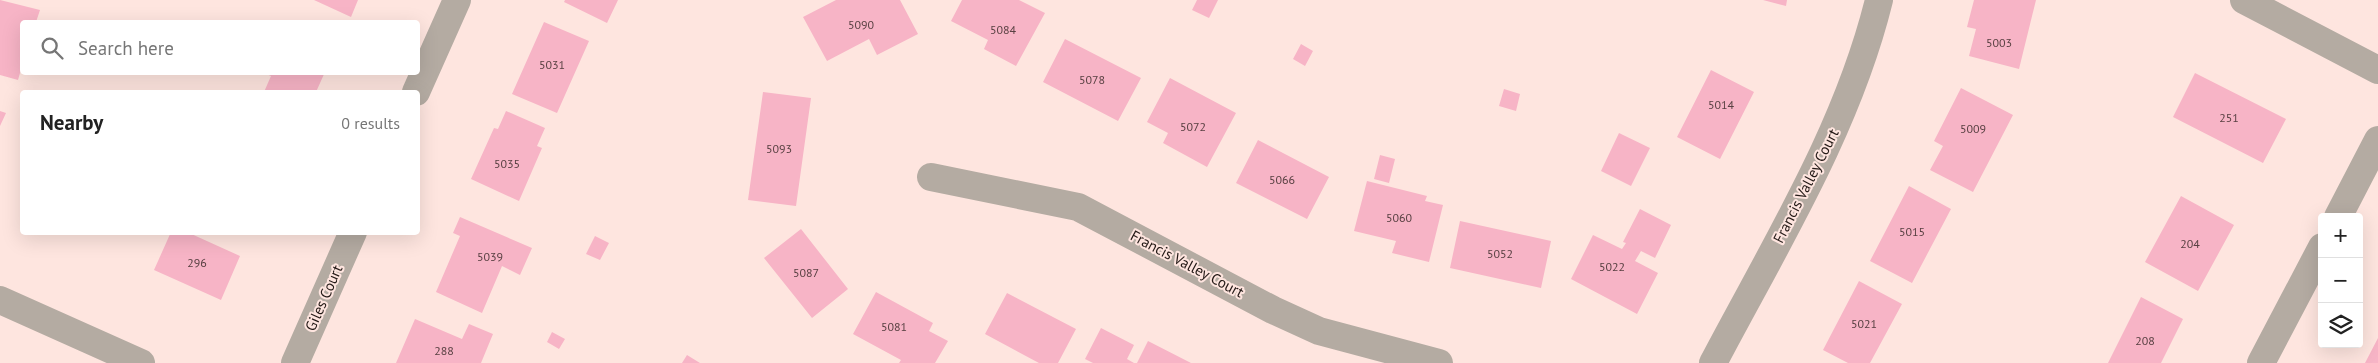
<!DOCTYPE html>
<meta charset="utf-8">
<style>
body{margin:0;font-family:"PT Sans",sans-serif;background:#f6f6f6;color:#222}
.controls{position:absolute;right:15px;bottom:15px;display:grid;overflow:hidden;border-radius:5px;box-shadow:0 5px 20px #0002}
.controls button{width:45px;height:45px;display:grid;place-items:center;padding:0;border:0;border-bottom:1px solid #e0e0e0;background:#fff;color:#222;font:25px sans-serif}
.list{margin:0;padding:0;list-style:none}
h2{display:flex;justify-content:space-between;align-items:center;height:65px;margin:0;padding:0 20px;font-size:21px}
h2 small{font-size:16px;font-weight:400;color:#767676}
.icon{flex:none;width:28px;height:28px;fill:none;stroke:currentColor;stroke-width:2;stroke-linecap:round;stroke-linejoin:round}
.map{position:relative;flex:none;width:2378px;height:363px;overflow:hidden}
.search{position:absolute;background:#fff;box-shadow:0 5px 20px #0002;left:20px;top:20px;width:400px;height:55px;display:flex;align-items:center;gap:12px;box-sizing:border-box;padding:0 18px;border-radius:5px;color:#767676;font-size:19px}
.panel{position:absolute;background:#fff;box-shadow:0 5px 20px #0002;left:20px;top:90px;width:400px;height:145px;border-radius:5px}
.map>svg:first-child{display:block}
.building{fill:#f7b4c6}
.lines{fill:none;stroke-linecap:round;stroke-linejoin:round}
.minor{stroke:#b4aba2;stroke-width:28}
.labels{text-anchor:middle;stroke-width:4;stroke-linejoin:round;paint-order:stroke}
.number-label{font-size:12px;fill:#584042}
.street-label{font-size:15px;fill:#231916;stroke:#fee5df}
</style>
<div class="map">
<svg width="2378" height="363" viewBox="0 0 2378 363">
<rect width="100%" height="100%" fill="#fee5df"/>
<path class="building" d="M0,0l40,10 -4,12h-14v44l-4,14 -18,-5z
M314,0h44l-7,17z
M565,0h53l-11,23 -43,-21z
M836,0h64l18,34 -41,21 -8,-16 -42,22 -24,-44z
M962,0h57l26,13 -29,53 -32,-17 4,-9 -37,-19z
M1197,0h21l-9,18 -17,-8z
M1763,0h24l-1,6z
M1974,0h62l-17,69 -50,-13 7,-27 -9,-2z
M544,22l45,19 -32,72 -45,-19z
M1065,39l76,39 -23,43 -75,-39z
M1301,44l12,7 -8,15 -12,-7z
M1711,70l43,22 -34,67 -43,-22z
M262,72h63l-9,20h-52l7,-16z
M2195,73l91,46 -23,44 -90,-46z
M1170,78l66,35 -29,54 -44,-24 5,-10 -21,-11z
M1961,88l52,27 -40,77 -43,-22 13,-24 -9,-5z
M1504,89l16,5 -4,17 -17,-5z
M763,92l48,6 -15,108 -48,-6z
M0,111l6,2 -6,13z
M506,111l39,17 -8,18 5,2 -23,53 -48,-22 23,-51 4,1z
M1619,133l31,15 -19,38 -30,-15z
M1258,140l71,37 -22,42 -71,-36z
M1380,155l15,4 -6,24 -15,-4z
M1367,181l60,15 -2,5 18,4 -14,57 -37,-9 4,-12 -42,-10z
M1909,186l42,23 -39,74 -42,-22z
M2181,196l53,29 -36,66 -53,-29z
M1640,209l31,16 -16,33 -14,-7 -6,10 23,12 -21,41 -66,-35 22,-44 29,14 4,-6 -3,-1z
M460,217l72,31 -12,27 -18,-9 -20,47 -46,-21 24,-56 -7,-3z
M1460,221l91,20 -10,47 -91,-20z
M801,229l47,60 -36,29 -48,-60z
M171,232h16l53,24 -19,44 -67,-30z
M595,236l14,7 -9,17 -14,-6z
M1859,281l43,23 -32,59h-22l-25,-13z
M876,292l57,31 -4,8 19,10 -13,22h-36l2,-3 -48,-26z
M1007,293l69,36 -18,34h-19l-54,-29z
M2141,297l42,22 -22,44h-53z
M415,319l47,20 7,-15 24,10 -12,29h-85z
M1101,328l33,17 -7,14 7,4h-41l-8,-4z
M552,332l13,7 -6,10 -12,-7z
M2378,338v25h-13z
M1148,341l43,22h-54z
M687,355l13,8h-18z"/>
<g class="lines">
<path class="minor" d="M2244,0l134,70
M416,92l41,-92
M931,177l147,30 195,103 46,21 120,32
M2338,217l40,-77
M0,300l141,63
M295,363l58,-131
M1713,363c62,-118 134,-233 166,-363
M2261,363l61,-116"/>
</g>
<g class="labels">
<g class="number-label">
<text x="861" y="29">5090</text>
<text x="1003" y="34">5084</text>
<text x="1999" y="47">5003</text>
<text x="552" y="69">5031</text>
<text x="1092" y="84">5078</text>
<text x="1721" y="109">5014</text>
<text x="2229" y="122">251</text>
<text x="1193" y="131">5072</text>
<text x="1973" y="133">5009</text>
<text x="779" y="153">5093</text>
<text x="507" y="168">5035</text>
<text x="1282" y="184">5066</text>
<text x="1399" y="222">5060</text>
<text x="1912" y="236">5015</text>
<text x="2190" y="248">204</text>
<text x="1500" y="258">5052</text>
<text x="490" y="261">5039</text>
<text x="197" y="267">296</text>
<text x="1612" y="271">5022</text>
<text x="806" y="277">5087</text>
<text x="1864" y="328">5021</text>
<text x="894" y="331">5081</text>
<text x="2145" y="345">208</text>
<text x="444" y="355">288</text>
</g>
<g class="street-label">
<text transform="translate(1806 186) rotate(-63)" y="5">Francis Valley Court</text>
<text transform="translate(1187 264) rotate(28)" y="5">Francis Valley Court</text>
<text transform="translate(324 298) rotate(-66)" y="5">Giles Court</text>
</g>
</g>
</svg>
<div class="controls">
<button>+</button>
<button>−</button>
<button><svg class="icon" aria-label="layers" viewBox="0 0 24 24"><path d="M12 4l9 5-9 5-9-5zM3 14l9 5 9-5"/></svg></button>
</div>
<div class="search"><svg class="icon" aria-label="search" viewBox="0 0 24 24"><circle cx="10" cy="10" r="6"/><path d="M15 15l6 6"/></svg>Search here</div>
<section class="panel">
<h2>Nearby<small>0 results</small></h2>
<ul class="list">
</ul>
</section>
</div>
